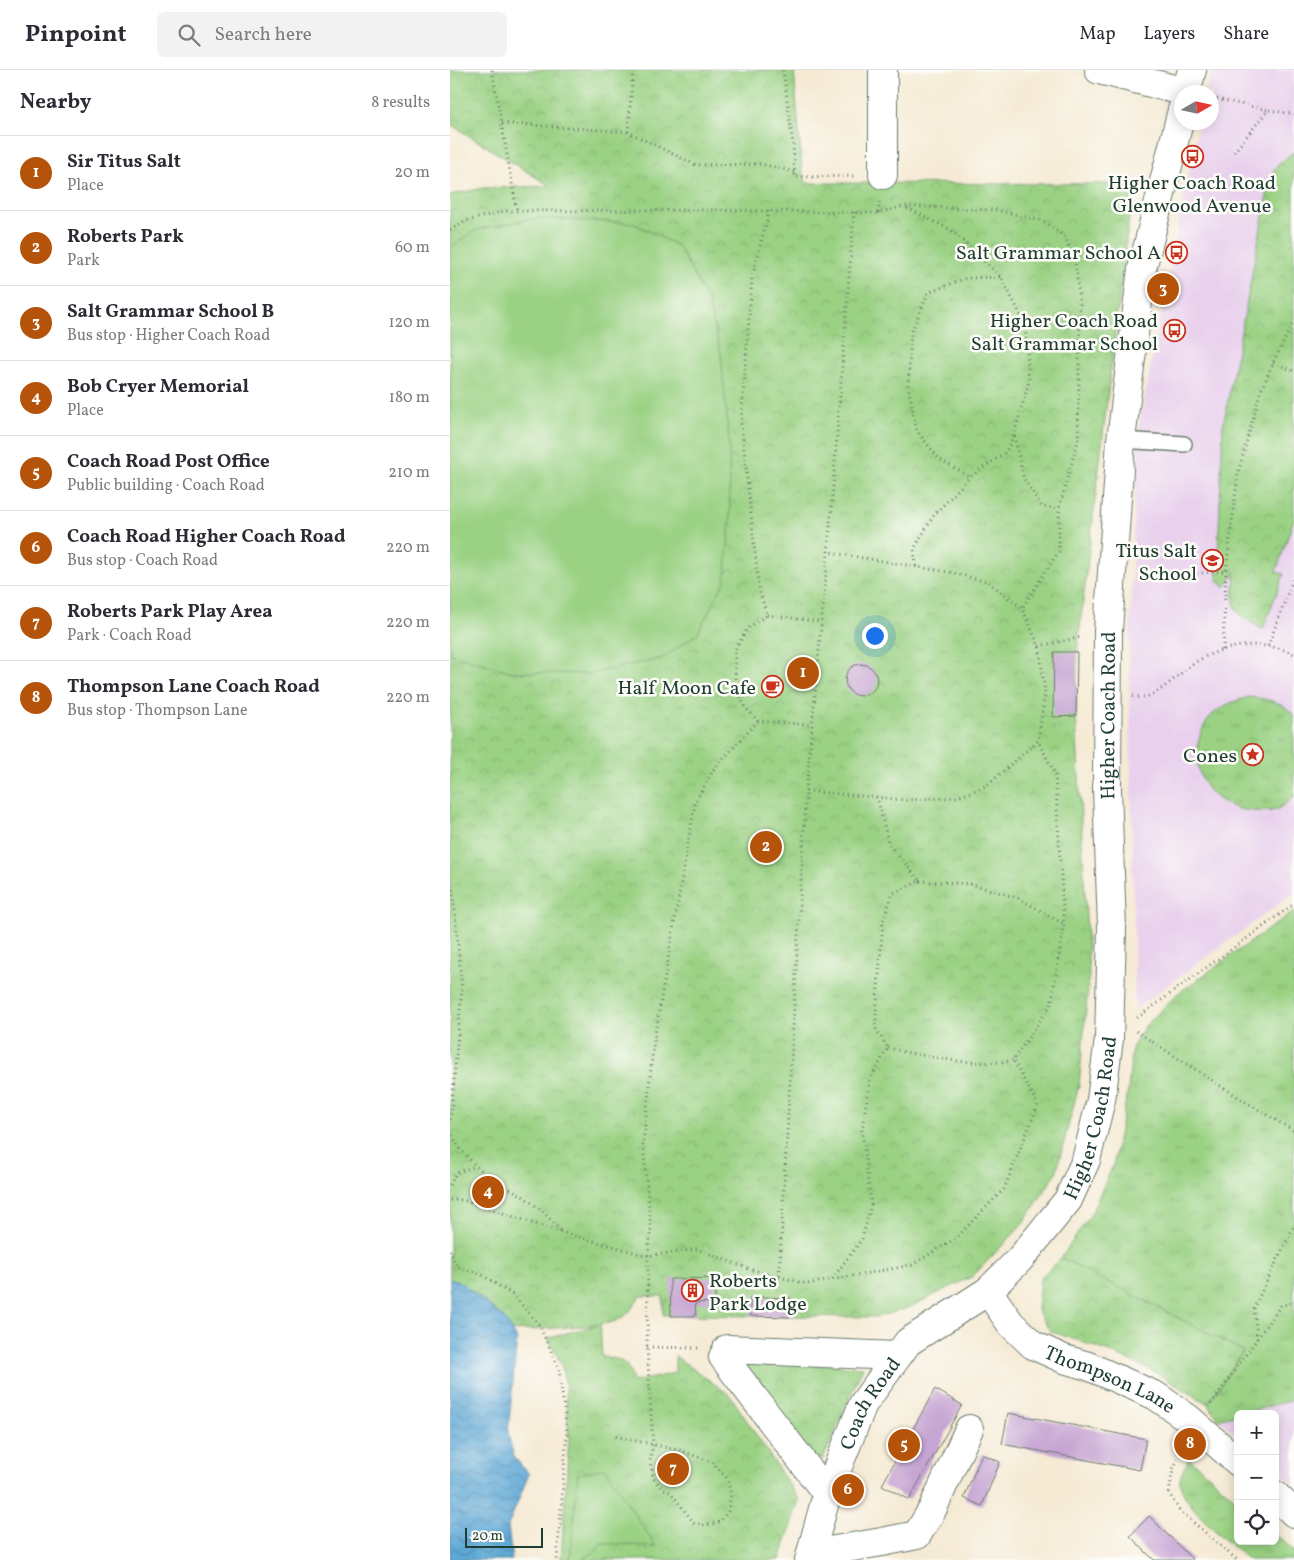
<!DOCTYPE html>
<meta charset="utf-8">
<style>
body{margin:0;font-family:Vollkorn,serif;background:#f2f2f3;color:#2b2b33}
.controls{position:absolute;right:15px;bottom:15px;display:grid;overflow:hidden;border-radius:8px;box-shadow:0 2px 12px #0003}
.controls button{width:45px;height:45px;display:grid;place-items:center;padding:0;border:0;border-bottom:1px solid #e1e1e2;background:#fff;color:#2b2b33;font:25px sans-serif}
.compass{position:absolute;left:724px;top:15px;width:45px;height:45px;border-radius:50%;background:#fff;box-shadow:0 2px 12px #0003;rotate:81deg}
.scale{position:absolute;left:15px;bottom:12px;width:78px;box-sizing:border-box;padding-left:5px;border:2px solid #1f3d34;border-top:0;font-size:14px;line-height:18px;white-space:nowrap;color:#1f3d34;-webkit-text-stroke:4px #fdfcf7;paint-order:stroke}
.you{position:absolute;left:424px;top:565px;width:18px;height:18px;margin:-12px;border:4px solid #fff;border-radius:50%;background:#1a73e8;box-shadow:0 0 0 8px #1a73e833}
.badge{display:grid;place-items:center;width:32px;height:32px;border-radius:50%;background:#b45309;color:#fff;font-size:16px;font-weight:700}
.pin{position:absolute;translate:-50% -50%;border:2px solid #fff;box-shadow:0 1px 5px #0006}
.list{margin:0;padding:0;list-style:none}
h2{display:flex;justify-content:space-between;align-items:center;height:65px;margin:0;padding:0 20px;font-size:21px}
h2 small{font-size:16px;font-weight:400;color:#7c7c81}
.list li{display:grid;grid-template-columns:32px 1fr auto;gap:15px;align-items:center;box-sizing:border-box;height:75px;padding:0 20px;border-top:1px solid #e1e1e2}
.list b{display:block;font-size:19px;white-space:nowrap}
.list p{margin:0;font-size:16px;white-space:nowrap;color:#7c7c81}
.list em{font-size:16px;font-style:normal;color:#7c7c81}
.icon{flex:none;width:28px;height:28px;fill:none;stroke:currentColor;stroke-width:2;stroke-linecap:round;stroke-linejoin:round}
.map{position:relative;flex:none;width:844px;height:1490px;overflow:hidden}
header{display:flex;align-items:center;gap:30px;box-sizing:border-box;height:70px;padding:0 25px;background:#fff;border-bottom:1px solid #e1e1e2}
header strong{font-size:24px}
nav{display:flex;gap:28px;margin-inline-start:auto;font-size:18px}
.search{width:350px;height:45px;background:#f2f2f3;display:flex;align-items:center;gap:12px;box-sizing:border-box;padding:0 18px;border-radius:8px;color:#7c7c81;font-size:19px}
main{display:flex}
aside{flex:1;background:#fff}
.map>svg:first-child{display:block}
.built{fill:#e9d1ed}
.grass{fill:url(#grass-tufts);stroke:#5c875c}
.park{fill:url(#park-crowns);stroke:#5c875c}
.garden{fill:#9ad183;stroke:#5c875c}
.water{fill:url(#water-waves);stroke:#3f7285}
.building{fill:#c6a4d3}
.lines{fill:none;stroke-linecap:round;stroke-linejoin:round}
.lane-casing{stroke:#6a7a6c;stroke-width:18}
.street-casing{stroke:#6a7a6c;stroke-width:30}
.path{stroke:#6a7a6c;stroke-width:3;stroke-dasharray:1 4;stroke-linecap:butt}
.lane{stroke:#fff;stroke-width:15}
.street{stroke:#fff;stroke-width:28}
.labels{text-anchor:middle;stroke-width:5;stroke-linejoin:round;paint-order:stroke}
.poi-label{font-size:20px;fill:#1f3d34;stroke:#fdfcf7;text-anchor:end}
.street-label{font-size:20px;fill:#1f3d34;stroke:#fdfcf7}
</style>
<header>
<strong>Pinpoint</strong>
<div class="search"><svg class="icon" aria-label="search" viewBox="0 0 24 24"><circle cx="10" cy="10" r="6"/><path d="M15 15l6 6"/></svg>Search here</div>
<nav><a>Map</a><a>Layers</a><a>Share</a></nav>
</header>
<main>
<aside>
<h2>Nearby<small>8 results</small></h2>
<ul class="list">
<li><span class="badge">1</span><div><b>Sir Titus Salt</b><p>Place</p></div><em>20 m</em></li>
<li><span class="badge">2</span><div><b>Roberts Park</b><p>Park</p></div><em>60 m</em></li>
<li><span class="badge">3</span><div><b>Salt Grammar School B</b><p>Bus stop · Higher Coach Road</p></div><em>120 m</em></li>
<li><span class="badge">4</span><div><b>Bob Cryer Memorial</b><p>Place</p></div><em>180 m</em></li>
<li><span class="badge">5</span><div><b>Coach Road Post Office</b><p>Public building · Coach Road</p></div><em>210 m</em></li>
<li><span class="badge">6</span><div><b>Coach Road Higher Coach Road</b><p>Bus stop · Coach Road</p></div><em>220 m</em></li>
<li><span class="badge">7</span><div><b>Roberts Park Play Area</b><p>Park · Coach Road</p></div><em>220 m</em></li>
<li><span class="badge">8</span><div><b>Thompson Lane Coach Road</b><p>Bus stop · Thompson Lane</p></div><em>220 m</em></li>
</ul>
</aside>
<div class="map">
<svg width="844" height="1490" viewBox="0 0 844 1490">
<defs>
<pattern id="grass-tufts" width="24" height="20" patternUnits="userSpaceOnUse" patternTransform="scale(1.25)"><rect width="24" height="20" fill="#9ad183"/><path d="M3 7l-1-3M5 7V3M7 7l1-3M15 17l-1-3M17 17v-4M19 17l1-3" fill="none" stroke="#84b472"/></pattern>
<pattern id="park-crowns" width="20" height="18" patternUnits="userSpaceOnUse" patternTransform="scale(1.25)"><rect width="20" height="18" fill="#9ad183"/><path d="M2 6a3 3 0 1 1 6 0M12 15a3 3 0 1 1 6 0" fill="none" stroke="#84b472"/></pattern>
<pattern id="water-waves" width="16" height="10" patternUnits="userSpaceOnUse" patternTransform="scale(1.25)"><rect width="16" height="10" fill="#5fa8d6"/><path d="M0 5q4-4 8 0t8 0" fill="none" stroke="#4e8aae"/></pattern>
</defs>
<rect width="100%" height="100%" fill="#fdfcf7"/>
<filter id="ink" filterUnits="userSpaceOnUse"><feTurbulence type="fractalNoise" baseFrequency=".02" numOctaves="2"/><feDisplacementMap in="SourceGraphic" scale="10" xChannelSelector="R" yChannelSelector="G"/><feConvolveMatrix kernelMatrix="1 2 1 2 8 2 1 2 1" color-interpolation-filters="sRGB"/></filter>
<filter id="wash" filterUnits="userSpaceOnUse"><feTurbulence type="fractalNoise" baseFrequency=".0096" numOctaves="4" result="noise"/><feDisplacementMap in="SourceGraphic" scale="20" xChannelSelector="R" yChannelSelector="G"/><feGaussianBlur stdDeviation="1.12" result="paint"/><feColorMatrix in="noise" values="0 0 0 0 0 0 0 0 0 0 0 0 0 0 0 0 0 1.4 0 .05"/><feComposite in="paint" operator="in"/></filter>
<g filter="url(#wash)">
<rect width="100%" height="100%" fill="#f5ead4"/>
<path class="built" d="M762,0h82v823l-159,116 -6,-349 7,-198 3,-36 54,-276 6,-27 13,-1v-30h-6z
M844,1330v84l-19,-16v-54h-35z
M788,1344v22l-20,-17z"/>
<path class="grass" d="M799,627c17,2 34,4 45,19v81c-6,4 -13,11 -19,13 -4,2 -11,1 -15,1 -39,2 -70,-28 -62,-68 2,-9 6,-20 13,-27 11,-11 24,-15 38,-19z
M844,841v489l-76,19 -10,-15 35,-52 -182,-94 30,-44 22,-49 15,-75 4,-42 13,-22 32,-32z
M739,1388l49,43v40h37v-7l19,17v9h-45c-19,-16 -66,-53 -69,-77 -1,-7 6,-18 9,-25z"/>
<path class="park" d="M0,0h344l8,100 4,13 327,1 -56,468 -1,64 13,261 -10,108 -23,88 -33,51 -50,52 -63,31 -32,10 -215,-2v-19h-23c-11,18 -17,26 -40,28l2,33c20,1 27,6 31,25l42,-9v-17l55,39 69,105 -19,60h-219l8,-123 -4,-55 -4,-18 -13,-26 49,-13 -84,6c-14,-19 -40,-44 -63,-52v-1084l33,-7 67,-2 -100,-62z
M844,81v368l-18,53 8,2 -21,55c-34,-17 -30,-23 -28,-57l-10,15 -8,-7 6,-154 46,-241 5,-16z
M611,1188l182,93 -35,53 -55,-33 -51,-22 -52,-18 -13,-21 3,-32z
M301,1291l112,6 -40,92h-12l-69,-86z"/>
<path class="garden" d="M86,148l97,5 45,23 30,55 13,53 8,87 1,80 -5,60 -28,53 -34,24 -74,16 -77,-2 -62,-18v-406l26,-18z
M155,1398l51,79 -55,-4c-5,9 -9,12 -19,15v2h-12l8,-86z"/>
<path class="water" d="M0,1209l12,4 42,35 13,21 -9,95 6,23 15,17 -21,52 4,34h-62z"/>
<g id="blocks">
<path class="building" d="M604,582h23l-1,64 -23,1z
M395 610a16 16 0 1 1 32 0a16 16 0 1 1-32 0Z
M265,1208v24l-20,1 1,13h-25l-1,-37z
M300,1227l41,1v19l-41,-1z
M485,1319l27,16 -53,95 -27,-15z
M558,1343l138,26 -6,31 -138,-26z
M532,1384l18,8 -18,44 -18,-8z
M699,1446l44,44h-39l-24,-24z"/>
</g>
</g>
<g filter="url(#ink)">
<use href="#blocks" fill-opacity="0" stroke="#6a7a6c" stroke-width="1"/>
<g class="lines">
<defs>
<path id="lane" d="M671,370l63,4"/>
<g id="street">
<path d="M649,0l87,22"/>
<path d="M736,22l6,-22"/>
<path d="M433,105v-105"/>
<path id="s1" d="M538,1221l23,33 22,21 31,14 24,7 68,30 33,23 49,43"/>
<path d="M377,1424l-104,-137 4,-8 170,7"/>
<path d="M825,1425l19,18"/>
<path d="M361,1484l71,-12 35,-7 15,-25 37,-81"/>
<path id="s2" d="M359,1490l18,-66 36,-90 45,-62 80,-51 32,-32 48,-59 18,-40 15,-60 8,-61 3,-110 -5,-140 1,-158 13,-191 21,-171 40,-159"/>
</g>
</defs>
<use href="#lane" class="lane-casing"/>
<use href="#street" class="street-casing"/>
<path class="path" d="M42,0l25,141
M333,0l10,74 2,33 62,-1
M762,28l56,12
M52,53l126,9 68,33 65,-1 34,8
M178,62l5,-62
M784,82l34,-42 26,4
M457,138l44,22 50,47 24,46 4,58 -15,54 10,44 18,28 17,1
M319,141l-17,67 -11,145 18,166 8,26 -20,14 -12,21v32l9,24 14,15 54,4
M428,143l2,-12
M0,160l16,-9 39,-10 207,-1 166,3 27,-7 91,4 47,11 22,16 10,25 5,42 -2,137 -19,67v43l-37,57
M550,207l-34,1 -38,15 -17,40 -3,53 9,45 22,28 31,18 36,-25 8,-17
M823,293l21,8
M466,496l-2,-17 20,-34 36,-38
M727,505l49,-4
M317,545l54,7
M589,576l43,-9
M818,576l26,-69
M773,580l3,-79 12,-98 22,-80 13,-30 21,-41
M683,626c3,1 8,1 11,1 15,-2 36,-24 47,-32 29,-20 71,-27 103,-11
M308,651l-45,49 -18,33 -41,237 -11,105 8,83 -3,28 49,-7 52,20 30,8 27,-486 22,-239 26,-340
M356,721l100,9 52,-3 28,-11 52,-45 7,-48 -6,-47 -17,-38 -34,-26 -34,-9 -126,-21
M0,810l3,12 9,96 -12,136
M470,811l50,3 48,14 46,26
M687,948l157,-114
M686,961l105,68 53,32
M438,978c35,8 90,20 125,12
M0,1061l9,17 17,18 19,15 25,13 24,18 16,19
M0,1115l6,-12 20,-7
M0,1130h12l99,32 87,24 -1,91 6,97 -3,17 3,17 9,10 9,5 23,30 12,2 14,-3 8,-11 3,-17 -4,-16 -15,-16 -33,-12 -66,-14
M0,1180l7,17 24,7 32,21 25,28 21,46 8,62 -10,129
M329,1207l29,7 104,-19 44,-27 48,-49 34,-84 -25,-45 38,-55 13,-81 -9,-150 -17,-33
M382,1209l30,-40 9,-34 -9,-76 8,-49 18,-32 -13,-21 8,-106 10,-28 27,-12 -31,-36 -12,-48
M807,1269l-3,-32 40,-81
M197,1277l52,1
M761,1334l70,-99 13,-2
M733,1380l-10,19 -4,24 10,17 58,50"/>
<use href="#lane" class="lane"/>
<use href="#street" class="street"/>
</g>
</g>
<defs>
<symbol id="bus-ring" viewBox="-11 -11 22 22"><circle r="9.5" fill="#fdfcf7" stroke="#c8321e" stroke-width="1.5"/><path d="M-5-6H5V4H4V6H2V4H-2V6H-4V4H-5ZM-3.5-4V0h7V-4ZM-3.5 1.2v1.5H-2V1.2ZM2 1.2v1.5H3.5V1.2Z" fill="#c8321e"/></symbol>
<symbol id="school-ring" viewBox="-11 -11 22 22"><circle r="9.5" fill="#fdfcf7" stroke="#c8321e" stroke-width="1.5"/><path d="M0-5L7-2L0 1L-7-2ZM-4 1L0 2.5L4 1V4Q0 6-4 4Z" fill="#c8321e"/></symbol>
<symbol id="cafe-ring" viewBox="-11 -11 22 22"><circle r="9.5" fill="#fdfcf7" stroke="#c8321e" stroke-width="1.5"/><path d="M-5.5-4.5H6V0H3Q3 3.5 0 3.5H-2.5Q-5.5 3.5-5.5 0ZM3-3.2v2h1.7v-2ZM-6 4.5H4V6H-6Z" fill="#c8321e"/></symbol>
<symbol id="sight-ring" viewBox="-11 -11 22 22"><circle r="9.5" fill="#fdfcf7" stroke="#c8321e" stroke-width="1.5"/><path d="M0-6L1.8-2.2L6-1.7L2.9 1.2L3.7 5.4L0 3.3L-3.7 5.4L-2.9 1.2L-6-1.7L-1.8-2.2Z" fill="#c8321e"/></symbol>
<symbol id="building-ring" viewBox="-11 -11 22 22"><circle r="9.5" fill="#fdfcf7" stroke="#c8321e" stroke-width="1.5"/><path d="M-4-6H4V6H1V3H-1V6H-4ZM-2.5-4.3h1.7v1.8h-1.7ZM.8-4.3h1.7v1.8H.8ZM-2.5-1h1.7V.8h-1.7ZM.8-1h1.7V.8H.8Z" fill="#c8321e"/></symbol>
</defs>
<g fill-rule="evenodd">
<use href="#bus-ring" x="730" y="74" width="25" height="25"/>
<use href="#bus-ring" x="714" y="170" width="25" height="25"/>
<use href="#bus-ring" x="712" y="248" width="25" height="25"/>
<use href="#school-ring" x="750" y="478" width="25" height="25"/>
<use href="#cafe-ring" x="310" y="604" width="25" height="25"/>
<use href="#sight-ring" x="790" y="672" width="25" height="25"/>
<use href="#building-ring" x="230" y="1208" width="25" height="25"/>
</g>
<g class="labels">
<g class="poi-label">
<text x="742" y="119" text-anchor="middle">Higher Coach Road<tspan x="742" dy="23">Glenwood Avenue</tspan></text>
<text x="711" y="189">Salt Grammar School A</text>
<text x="708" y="257">Higher Coach Road<tspan x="708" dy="23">Salt Grammar School</tspan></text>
<text x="747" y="487">Titus Salt<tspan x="747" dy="23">School</tspan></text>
<text x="306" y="624">Half Moon Cafe</text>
<text x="787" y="692">Cones</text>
<text x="259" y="1217" text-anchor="start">Roberts<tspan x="259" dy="23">Park Lodge</tspan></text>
</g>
<g class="street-label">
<text dy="7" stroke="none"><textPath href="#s2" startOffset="949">Higher Coach Road</textPath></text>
<text dy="7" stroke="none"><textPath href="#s2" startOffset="544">Higher Coach Road</textPath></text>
<text dy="7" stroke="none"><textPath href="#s1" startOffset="155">Thompson Lane</textPath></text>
<text dy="7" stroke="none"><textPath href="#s2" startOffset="169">Coach Road</textPath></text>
</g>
</g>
</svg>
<div class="controls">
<button>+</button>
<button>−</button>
<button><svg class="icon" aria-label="locate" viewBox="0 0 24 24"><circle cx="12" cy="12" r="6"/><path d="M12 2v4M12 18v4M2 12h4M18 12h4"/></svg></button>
</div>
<svg class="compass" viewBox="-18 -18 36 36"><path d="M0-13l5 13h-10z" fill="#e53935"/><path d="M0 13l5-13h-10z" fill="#7c7c81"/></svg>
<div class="scale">20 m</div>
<div class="you"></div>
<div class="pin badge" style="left:353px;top:603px">1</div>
<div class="pin badge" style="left:316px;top:777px">2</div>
<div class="pin badge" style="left:713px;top:219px">3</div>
<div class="pin badge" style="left:38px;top:1122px">4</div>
<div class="pin badge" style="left:454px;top:1375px">5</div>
<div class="pin badge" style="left:398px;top:1420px">6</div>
<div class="pin badge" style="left:223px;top:1399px">7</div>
<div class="pin badge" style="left:740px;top:1374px">8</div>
</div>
</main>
